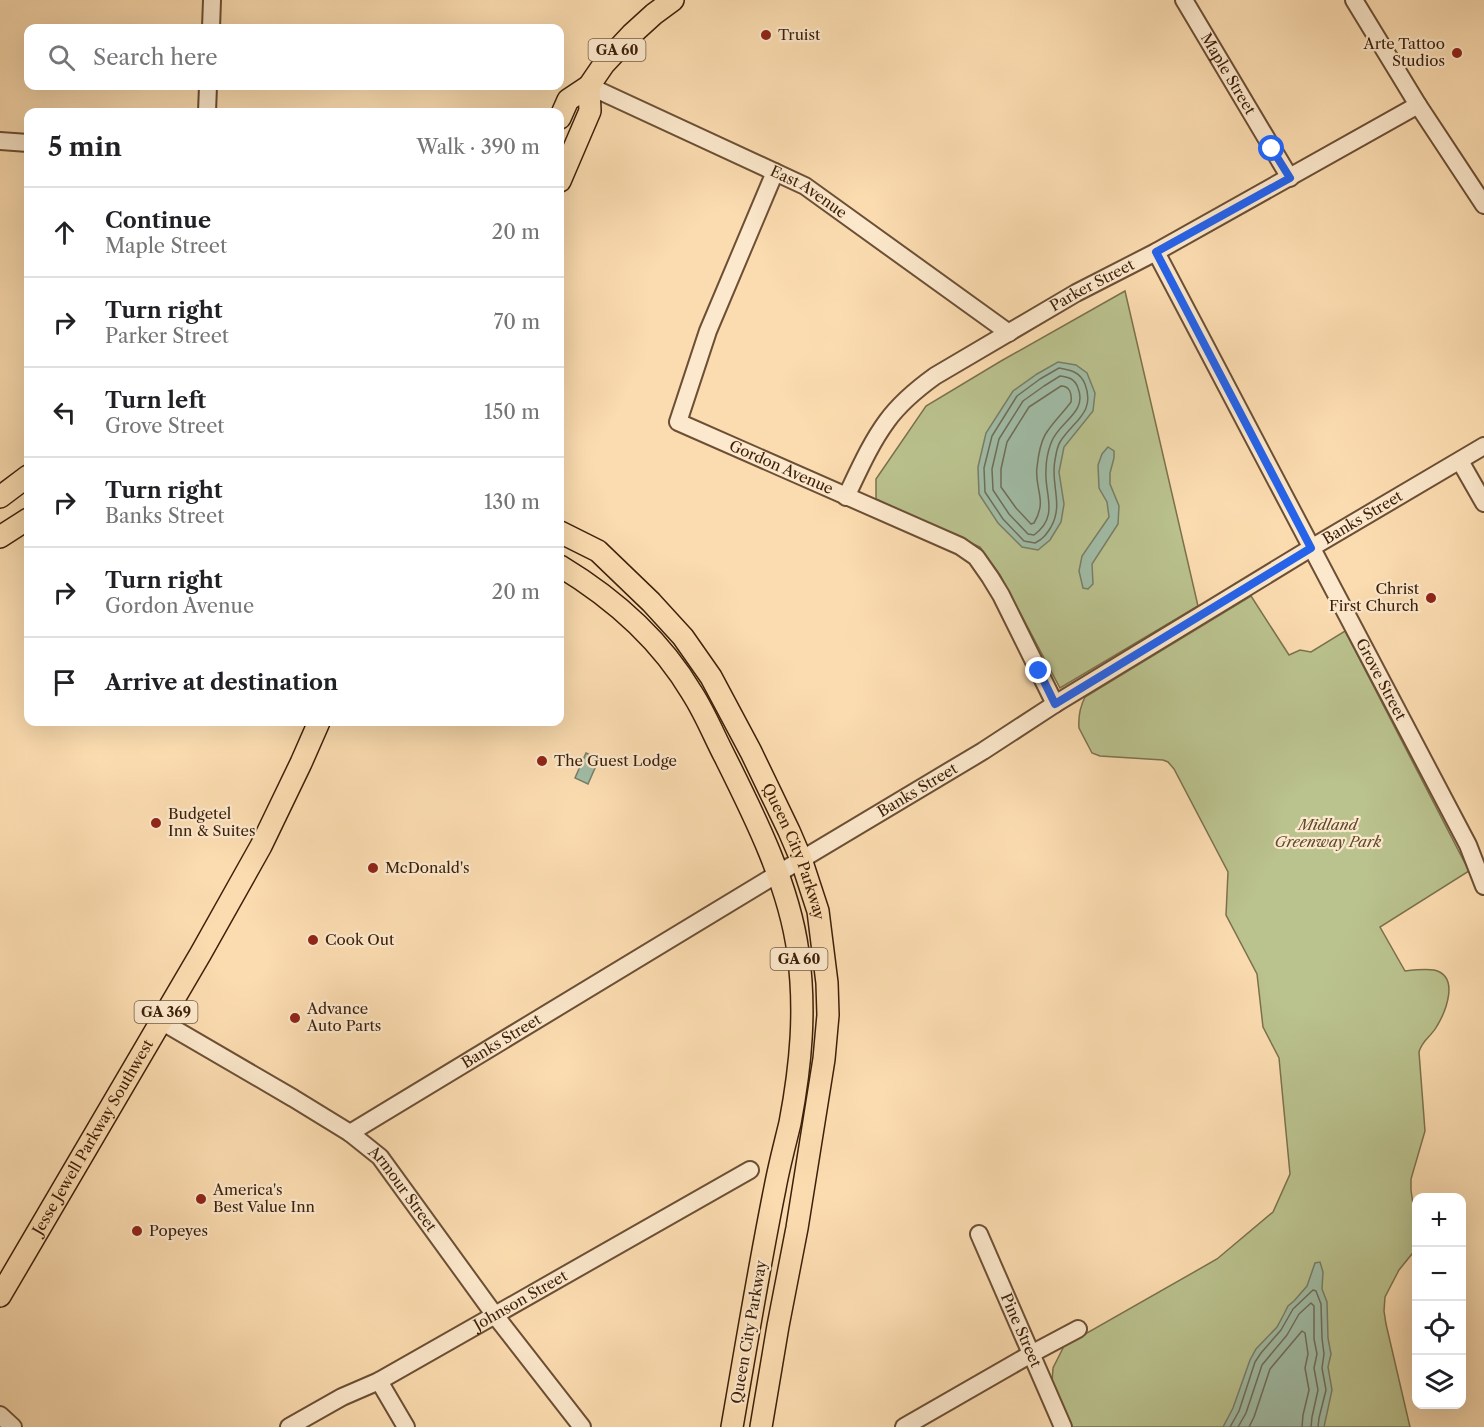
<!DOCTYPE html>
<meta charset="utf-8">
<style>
body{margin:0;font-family:"Libre Caslon Text",serif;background:#f2f2f2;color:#202124}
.controls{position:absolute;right:18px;bottom:18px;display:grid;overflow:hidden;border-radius:12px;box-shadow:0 6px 24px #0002}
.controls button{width:54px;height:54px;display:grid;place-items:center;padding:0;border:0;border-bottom:2px solid #e0e0e0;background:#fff;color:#202124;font:30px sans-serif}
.stop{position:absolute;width:18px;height:18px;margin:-14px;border:4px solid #2563eb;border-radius:50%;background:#fff}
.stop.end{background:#2563eb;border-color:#fff;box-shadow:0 2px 6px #0008}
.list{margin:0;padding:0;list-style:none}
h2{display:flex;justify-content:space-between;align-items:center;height:78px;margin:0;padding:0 24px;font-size:26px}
h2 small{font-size:20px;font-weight:400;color:#757577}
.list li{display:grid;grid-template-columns:39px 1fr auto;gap:18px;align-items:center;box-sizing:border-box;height:90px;padding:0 24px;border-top:2px solid #e0e0e0}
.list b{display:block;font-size:22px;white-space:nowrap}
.list p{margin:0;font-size:20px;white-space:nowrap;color:#757577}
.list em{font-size:20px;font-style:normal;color:#757577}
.icon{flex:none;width:33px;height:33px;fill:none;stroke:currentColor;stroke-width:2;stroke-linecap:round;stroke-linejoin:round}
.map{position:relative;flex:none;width:1484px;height:1427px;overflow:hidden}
.search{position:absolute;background:#fff;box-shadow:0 6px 24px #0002;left:24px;top:24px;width:540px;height:66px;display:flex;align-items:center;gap:15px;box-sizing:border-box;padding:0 21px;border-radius:12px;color:#757577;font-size:22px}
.panel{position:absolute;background:#fff;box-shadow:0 6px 24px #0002;left:24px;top:108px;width:540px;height:618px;border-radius:12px}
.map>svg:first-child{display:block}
.green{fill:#bac28e;stroke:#7c714c;stroke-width:1.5}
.water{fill:#a0bca6;stroke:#787e68;stroke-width:1.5}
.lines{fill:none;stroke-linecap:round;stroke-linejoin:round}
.shore{stroke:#6e6e58;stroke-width:1.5}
.minor-casing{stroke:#6c4f34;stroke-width:20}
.major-casing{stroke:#3d200a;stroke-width:24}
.minor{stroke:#fce8cc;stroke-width:16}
.major{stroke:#fbdcb0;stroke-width:21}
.route{stroke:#2563eb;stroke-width:8}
.poi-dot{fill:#8f2418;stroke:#fce8cc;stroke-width:2}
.labels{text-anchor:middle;stroke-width:4.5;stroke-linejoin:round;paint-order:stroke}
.shield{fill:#fce8cc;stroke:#765c44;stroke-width:1.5}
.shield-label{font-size:14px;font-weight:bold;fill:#3d200a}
.poi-label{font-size:15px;fill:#3d200a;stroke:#fce8cc;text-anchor:start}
.street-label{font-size:15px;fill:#3d200a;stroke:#fce8cc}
.park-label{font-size:15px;font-style:italic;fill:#5c482b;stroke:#fce8cc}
</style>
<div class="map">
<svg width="1484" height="1427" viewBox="0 0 1484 1427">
<rect width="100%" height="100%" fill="#fbdcb0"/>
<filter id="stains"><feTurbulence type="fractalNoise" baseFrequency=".00333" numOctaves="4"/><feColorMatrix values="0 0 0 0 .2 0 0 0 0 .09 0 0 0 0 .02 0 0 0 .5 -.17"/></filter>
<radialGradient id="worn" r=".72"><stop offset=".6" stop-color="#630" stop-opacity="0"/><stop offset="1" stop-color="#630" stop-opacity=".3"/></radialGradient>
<path class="green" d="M1125,291l73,315 -138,82 -60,-113 -20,-28 -104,-48v-20l50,-73 75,-45z
M1251,596l38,59 11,-5 11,2 34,-21 124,240 -89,56 25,44c9,-1 20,-2 29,-1 26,6 12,41 3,56 -6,11 -15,14 -18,26l6,79 -14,48v11l5,36v23l-17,21 -14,27 -1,14 2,13 24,103h-339l-19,-45 1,-14 11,-22 153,-87 56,-47 17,-38 -11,-116 -16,-31 -6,-53 -31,-59 2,-43 -54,-103 -6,-7 -5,-2 -63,-4 -8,-3 -13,-25c-1,-12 1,-21 6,-31z"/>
<path class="water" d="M1058,362l18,3 11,8 8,20 -2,18 -29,36 -5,25 5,32 -3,18 -11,18 -12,10 -16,-3 -24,-24 -19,-29 -1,-27 8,-34 27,-42 24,-17z
M1108,447l6,4v7l-4,15v11l9,22 -1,18 -26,40 1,20 -5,5 -5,-1 -4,-17 3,-15 27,-39 -2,-15 -8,-14 -1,-23 4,-11z
M586,753l13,6 -11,25 -13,-6z
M1320,1262l3,10 -1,17 5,13 1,36 3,16 -3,13 4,23 -8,37h-101l10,-19 17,-48 6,-11 21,-22 7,-13 4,-8 6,-5 13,-15 8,-23z"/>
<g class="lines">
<path class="shore" d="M1059,368c12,2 21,4 26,16 11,29 -12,37 -25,58 -3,5 -4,12 -5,18 -5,24 9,44 -4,67 -5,8 -8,12 -16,16l-11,-2 -21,-22 -18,-27 -1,-24 8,-32 25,-40 23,-17z
M1060,376c9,1 15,3 18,12 10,25 -20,34 -27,55 -3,8 -5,19 -5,27 -2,24 14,46 -12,65l-6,-1 -19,-20 -16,-24 -1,-21 7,-30 24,-38 21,-15z
M1061,386c9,0 11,8 10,16 -8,11 -19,21 -26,33 -5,9 -7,23 -8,32 -3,22 11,33 -3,56l-3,1 -15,-16 -15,-21v-18l6,-27 22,-35z
M1230,1427l9,-16 16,-49 6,-9 20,-23 12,-21 20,-19 3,1 5,13 1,34 2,16 -2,14 4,22 -7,28 -1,9
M1238,1427l8,-14 16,-48 25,-30 12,-21 12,-11 3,3v33l3,15 -3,14 4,22 -6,27 -1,10
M1249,1427l5,-10 16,-48 32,-38 3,2 3,21 -3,14 4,22 -6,25 -1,12"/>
<defs>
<g id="minor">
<path id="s1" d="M1184,0l106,178"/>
<path d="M1354,0l64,105 66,100"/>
<path d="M211,28l1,-28"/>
<path id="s2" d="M589,86l216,100 204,147"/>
<path d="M207,112l1,-26"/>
<path d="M0,141l28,2"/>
<path id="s3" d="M775,172l-67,159 -30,91 282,124 16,11 14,20 11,18 54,109"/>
<path id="s4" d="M1156,252l312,593 16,41"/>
<path d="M1460,461l24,42"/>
<path id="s5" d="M846,497c12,-25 24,-53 41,-76 13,-18 30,-32 48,-45l141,-83 80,-41 262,-147"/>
<path id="s6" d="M161,1021l132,77 57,35 30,24 114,157 88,113"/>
<path id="s7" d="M350,1133l429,-260 204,-122 72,-47 256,-156 173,-102"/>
<path id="s8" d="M979,1234l84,193"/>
<path d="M379,1381l27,46"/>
<path d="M0,1415l13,12"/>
<path id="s9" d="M289,1427l53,-30 37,-16 371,-211"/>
<path d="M904,1427l127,-73 47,-25"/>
</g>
<g id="major">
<path d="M560,118l8,-18 21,-14 15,-22 28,-30 22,-20 19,-14"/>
<path d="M560,181l30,-70 -1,-25"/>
<path d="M0,497l28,-21"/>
<path id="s10" d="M560,532l38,19 53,51 32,35 28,40 40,75 38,79 12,28 17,52 9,72 1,32 -4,44 -27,169 -19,98 -17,101"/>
<path d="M0,537l28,-18"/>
<path d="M560,566c53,32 100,73 132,127 13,20 22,43 33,64 30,60 64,128 73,195 8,58 3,113 -8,171 -5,21 -11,43 -15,65 -16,79 -29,159 -43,239"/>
<path id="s11" d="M0,1296l201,-343 60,-107 40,-83 18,-41"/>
</g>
</defs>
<use href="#minor" class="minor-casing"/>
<use href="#major" class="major-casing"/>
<use href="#minor" class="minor"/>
<use href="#major" class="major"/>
</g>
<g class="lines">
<path class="route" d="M1039,671l16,33 256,-156 -155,-296 134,-74 -18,-29"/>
</g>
<g class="poi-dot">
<circle cx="766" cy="35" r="6"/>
<circle cx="1457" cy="53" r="6"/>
<circle cx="1431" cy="598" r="6"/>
<circle cx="542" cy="761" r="6"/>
<circle cx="156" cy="823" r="6"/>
<circle cx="373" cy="868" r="6"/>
<circle cx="313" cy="940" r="6"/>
<circle cx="295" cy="1018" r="6"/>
<circle cx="201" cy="1199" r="6"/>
<circle cx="137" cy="1231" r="6"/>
</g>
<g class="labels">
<g class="shield">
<rect x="588.5" y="39" width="57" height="22" rx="4.5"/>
<rect x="770.5" y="948" width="57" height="22" rx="4.5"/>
<rect x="134.5" y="1001" width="63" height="22" rx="4.5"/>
</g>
<g class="shield-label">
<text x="617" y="55">GA 60</text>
<text x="799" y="964">GA 60</text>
<text x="166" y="1017">GA 369</text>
</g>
<g class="poi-label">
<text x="778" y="40">Truist</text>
<text x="1445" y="49" text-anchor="end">Arte Tattoo<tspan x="1445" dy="17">Studios</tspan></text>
<text x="1419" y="594" text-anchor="end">Christ<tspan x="1419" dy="17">First Church</tspan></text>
<text x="554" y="766">The Guest Lodge</text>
<text x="168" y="819">Budgetel<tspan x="168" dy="17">Inn &amp; Suites</tspan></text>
<text x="385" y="873">McDonald's</text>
<text x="325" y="945">Cook Out</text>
<text x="307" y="1014">Advance<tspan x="307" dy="17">Auto Parts</tspan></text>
<text x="213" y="1195">America's<tspan x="213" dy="17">Best Value Inn</tspan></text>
<text x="149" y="1236">Popeyes</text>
</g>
<g class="street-label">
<text dy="5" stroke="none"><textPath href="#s1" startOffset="86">Maple Street</textPath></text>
<text dy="5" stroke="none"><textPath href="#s2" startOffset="244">East Avenue</textPath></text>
<text dy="5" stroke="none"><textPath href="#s5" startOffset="334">Parker Street</textPath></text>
<text dy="5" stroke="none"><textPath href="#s3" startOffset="381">Gordon Avenue</textPath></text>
<text dy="5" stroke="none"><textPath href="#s7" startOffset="1185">Banks Street</textPath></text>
<text dy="5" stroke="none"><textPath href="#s4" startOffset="483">Grove Street</textPath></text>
<text dy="5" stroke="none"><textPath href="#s7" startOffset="663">Banks Street</textPath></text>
<text dy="5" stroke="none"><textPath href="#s10" startOffset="406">Queen City Parkway</textPath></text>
<text dy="5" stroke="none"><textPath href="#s7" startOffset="177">Banks Street</textPath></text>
<text dy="5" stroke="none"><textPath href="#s11" startOffset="184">Jesse Jewell Parkway Southwest</textPath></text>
<text dy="5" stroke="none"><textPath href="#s6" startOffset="297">Armour Street</textPath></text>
<text dy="5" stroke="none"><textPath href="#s9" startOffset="264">Johnson Street</textPath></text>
<text dy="5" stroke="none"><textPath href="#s8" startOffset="105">Pine Street</textPath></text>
<text transform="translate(749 1332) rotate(-80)" y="5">Queen City Parkway</text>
</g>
<g class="park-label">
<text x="1328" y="830">Midland<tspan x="1328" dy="17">Greenway Park</tspan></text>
</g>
</g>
<rect width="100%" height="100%" filter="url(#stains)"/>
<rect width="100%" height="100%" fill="url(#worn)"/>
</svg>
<div class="controls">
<button>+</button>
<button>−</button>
<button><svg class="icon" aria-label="locate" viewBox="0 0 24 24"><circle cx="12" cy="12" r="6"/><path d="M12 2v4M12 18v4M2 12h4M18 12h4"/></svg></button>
<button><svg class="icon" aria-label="layers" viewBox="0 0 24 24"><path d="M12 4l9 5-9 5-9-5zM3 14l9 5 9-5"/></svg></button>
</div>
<div class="stop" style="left:1272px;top:149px"></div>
<div class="stop end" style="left:1039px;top:671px"></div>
<div class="search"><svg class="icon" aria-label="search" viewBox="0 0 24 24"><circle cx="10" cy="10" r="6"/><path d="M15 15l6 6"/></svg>Search here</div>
<section class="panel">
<h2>5 min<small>Walk · 390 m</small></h2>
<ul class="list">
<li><svg class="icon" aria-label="ahead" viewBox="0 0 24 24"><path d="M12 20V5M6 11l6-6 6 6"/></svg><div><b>Continue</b><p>Maple Street</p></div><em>20 m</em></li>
<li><svg class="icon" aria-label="right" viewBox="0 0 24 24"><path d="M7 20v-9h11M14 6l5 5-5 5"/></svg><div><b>Turn right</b><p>Parker Street</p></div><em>70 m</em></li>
<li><svg class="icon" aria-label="left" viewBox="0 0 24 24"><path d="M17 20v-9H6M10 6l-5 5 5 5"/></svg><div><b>Turn left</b><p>Grove Street</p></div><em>150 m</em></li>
<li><svg class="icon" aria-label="right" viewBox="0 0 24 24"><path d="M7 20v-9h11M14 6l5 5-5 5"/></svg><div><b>Turn right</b><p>Banks Street</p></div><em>130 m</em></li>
<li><svg class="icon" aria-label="right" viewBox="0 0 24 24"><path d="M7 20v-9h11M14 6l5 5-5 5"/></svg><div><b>Turn right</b><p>Gordon Avenue</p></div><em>20 m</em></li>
<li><svg class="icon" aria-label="arrive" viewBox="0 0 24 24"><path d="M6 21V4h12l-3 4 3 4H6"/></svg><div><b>Arrive at destination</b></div></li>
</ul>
</section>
</div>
